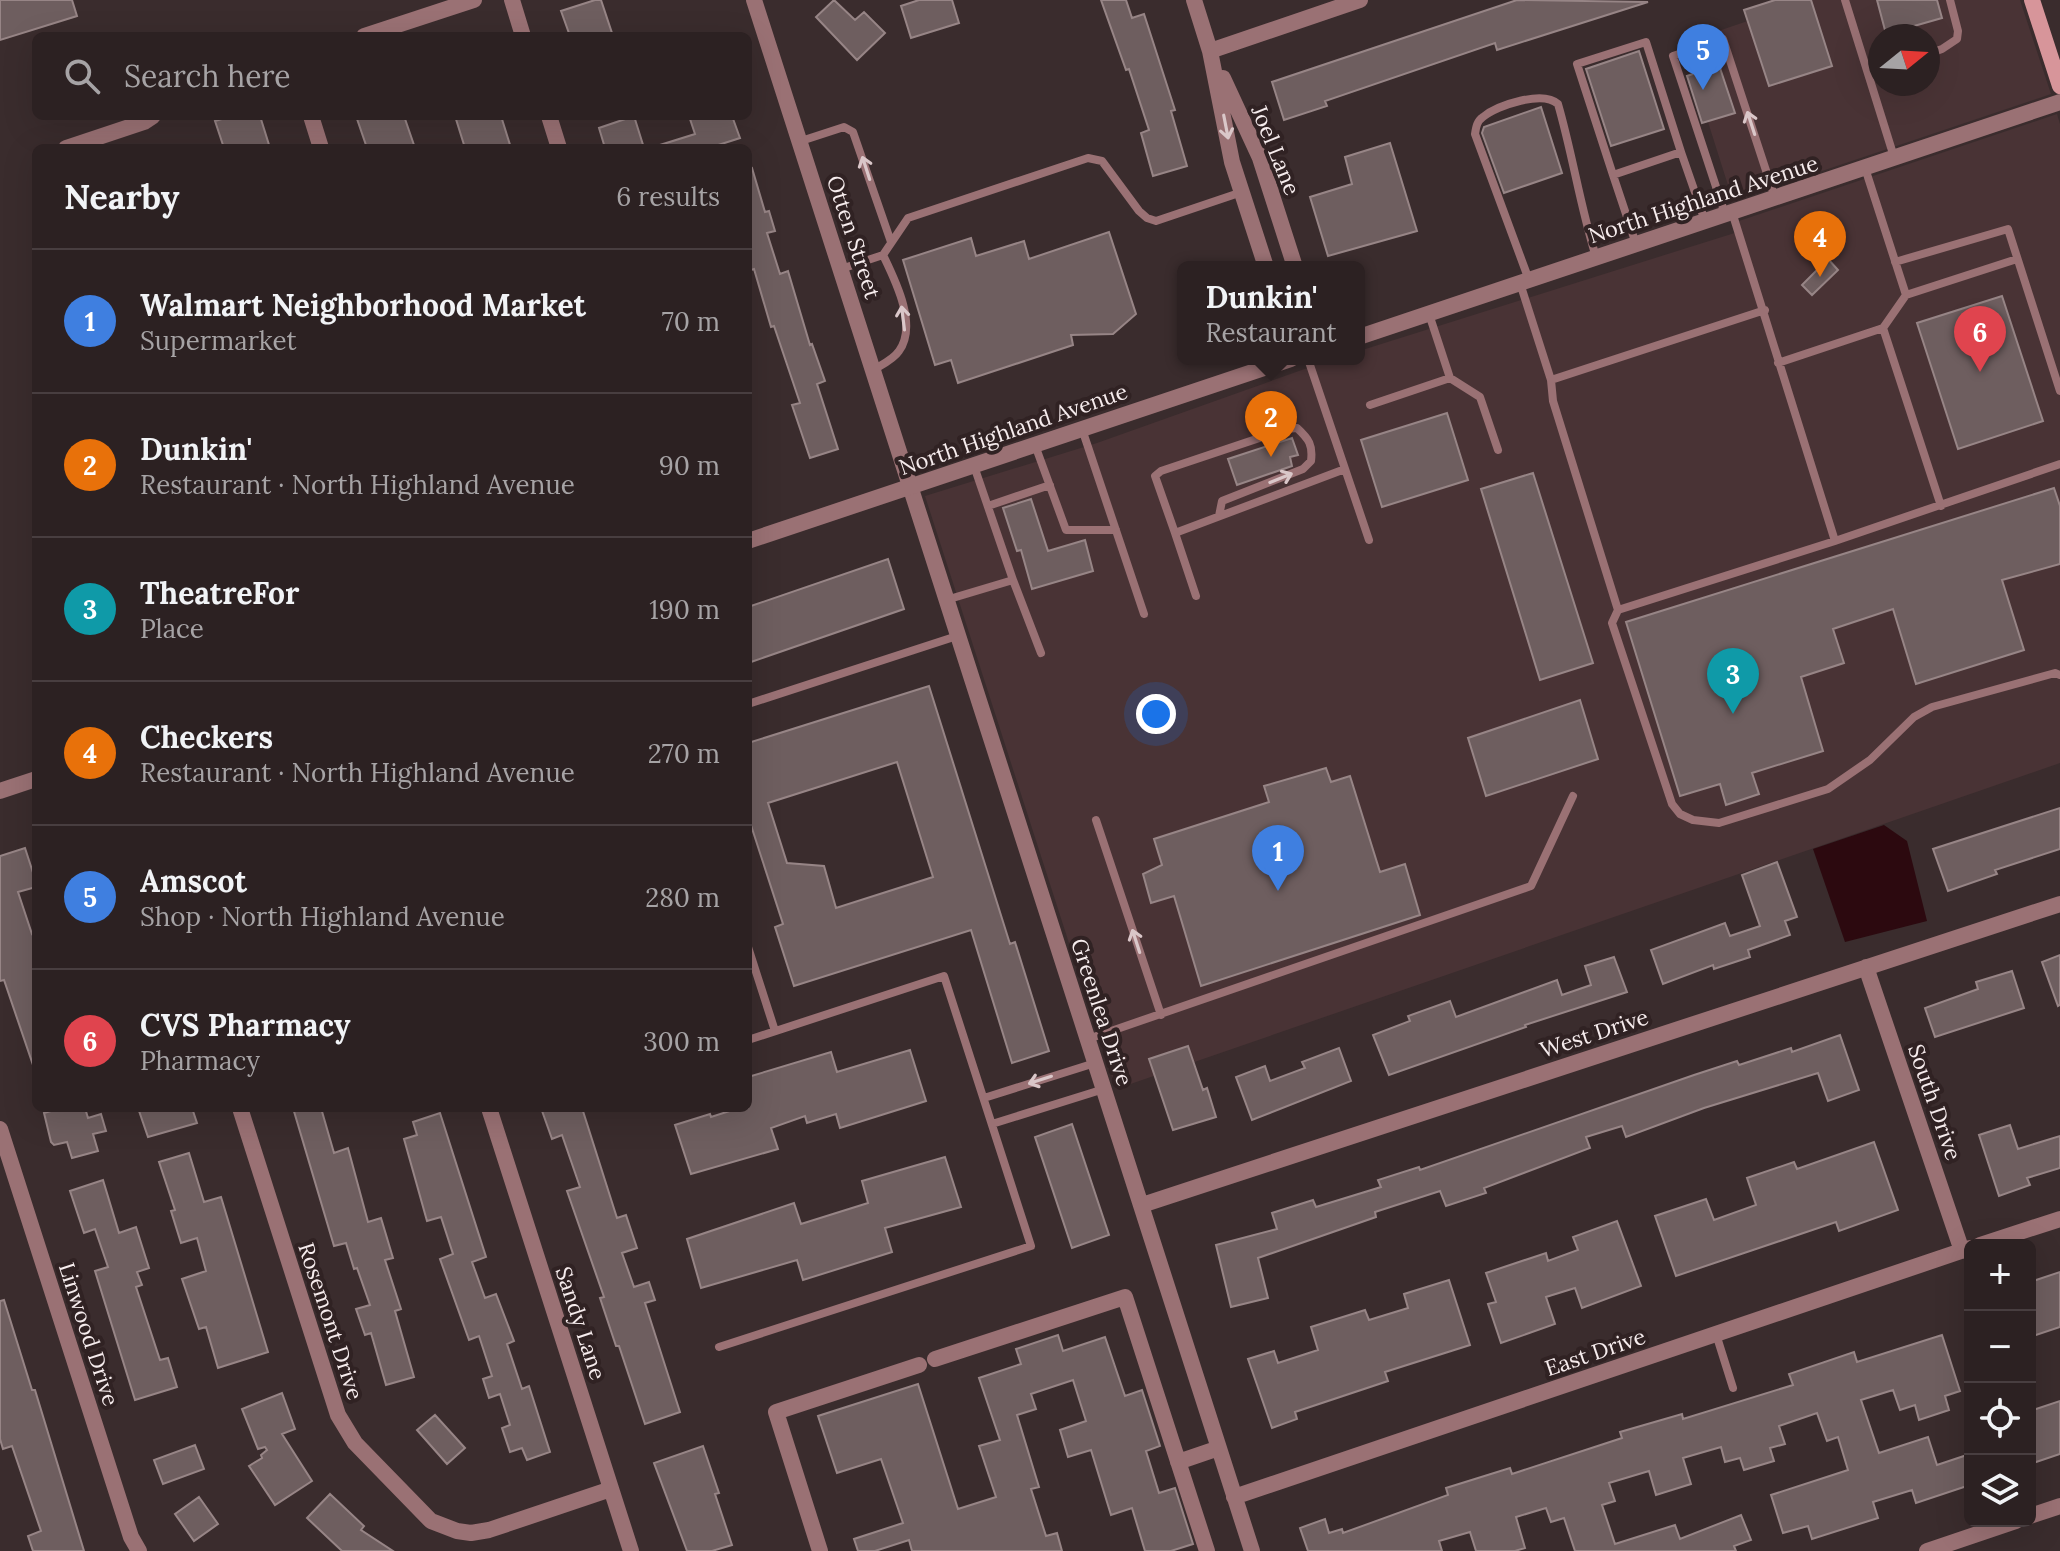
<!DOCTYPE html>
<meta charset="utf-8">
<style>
body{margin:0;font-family:Lora,serif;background:#382e2f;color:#f1f3f6}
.controls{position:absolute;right:24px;bottom:24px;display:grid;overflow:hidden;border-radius:12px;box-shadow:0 8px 32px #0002}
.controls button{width:72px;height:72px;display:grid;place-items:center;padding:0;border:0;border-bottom:2px solid #483e40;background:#2c2122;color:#f1f3f6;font:40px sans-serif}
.compass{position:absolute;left:1868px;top:24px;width:72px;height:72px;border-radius:50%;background:#2c2122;box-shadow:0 8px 32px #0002;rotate:72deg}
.you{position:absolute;left:1156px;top:714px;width:28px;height:28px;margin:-20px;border:6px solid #fff;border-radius:50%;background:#1a73e8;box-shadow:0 0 0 12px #1a73e833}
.badge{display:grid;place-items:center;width:52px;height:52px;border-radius:50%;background:#f49aa3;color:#fff;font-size:26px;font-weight:700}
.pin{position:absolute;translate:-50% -66px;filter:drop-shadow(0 2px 4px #0008)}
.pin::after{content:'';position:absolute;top:42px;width:28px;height:24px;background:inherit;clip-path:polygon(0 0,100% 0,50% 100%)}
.popup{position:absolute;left:1177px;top:261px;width:188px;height:104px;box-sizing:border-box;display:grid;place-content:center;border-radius:12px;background:#2c2122;filter:drop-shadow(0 2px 6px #0005);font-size:26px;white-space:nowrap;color:#a6a3a5}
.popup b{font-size:30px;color:#f1f3f6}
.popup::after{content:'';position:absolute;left:50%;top:100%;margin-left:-16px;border:16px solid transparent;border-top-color:#2c2122}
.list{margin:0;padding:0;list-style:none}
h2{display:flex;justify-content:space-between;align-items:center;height:104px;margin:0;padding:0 32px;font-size:34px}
h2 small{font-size:26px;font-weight:400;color:#a6a3a5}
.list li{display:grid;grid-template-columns:52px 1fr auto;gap:24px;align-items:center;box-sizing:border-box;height:144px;padding:0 32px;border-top:2px solid #483e40}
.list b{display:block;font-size:30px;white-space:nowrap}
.list p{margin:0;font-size:26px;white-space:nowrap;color:#a6a3a5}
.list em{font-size:26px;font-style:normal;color:#a6a3a5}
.icon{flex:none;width:44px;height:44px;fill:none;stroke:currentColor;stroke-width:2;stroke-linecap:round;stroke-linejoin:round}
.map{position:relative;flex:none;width:2060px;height:1551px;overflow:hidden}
.search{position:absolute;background:#2c2122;box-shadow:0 8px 32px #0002;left:32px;top:32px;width:720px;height:88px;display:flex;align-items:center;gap:20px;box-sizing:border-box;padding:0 28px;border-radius:12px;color:#a6a3a5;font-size:30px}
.panel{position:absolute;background:#2c2122;box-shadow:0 8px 32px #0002;left:32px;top:144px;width:720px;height:968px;border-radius:12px}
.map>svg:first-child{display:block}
.built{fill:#493335;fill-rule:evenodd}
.water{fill:#2c090f}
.building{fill:#6e5e5f;stroke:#978586;stroke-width:2;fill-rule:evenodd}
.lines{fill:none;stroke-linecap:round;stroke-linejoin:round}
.service{stroke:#9a7174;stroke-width:8}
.minor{stroke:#9a7174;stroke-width:16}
.tertiary{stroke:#9a7174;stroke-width:16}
.secondary{stroke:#d7959a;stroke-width:16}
.oneway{stroke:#dac7c9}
.labels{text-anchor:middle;stroke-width:8;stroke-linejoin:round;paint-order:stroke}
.street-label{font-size:22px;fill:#f6eced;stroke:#302223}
</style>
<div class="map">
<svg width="2060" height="1551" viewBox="0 0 2060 1551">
<rect width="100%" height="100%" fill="#3a2c2d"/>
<path class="built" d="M1809,0h211l31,94 -318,107 -50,-158zM1880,36h48v48h-48z
M2057,114l3,10v639l-944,326 -191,-593 172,-53 233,-83 29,-1v-8l382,-120 -2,-10z"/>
<path class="water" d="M1884,825l23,16 20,80 -82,21 -32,-93z"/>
<path class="building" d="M0,0h72l5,16 -77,24z
M595,0h6l12,36h-43l-9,-25z
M834,0l21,20 9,-8 21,21 -28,27 -41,-43z
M919,0h33l7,23 -48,15 -10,-32z
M1101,0h25l6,18 12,-4 31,96 -4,1 16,55 -34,10 -12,-43 8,-3 -20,-61 -3,1z
M1517,0l131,2 -151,48 -2,-7 -170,58 2,5 -43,14 -12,-38z
M1775,0h36l21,66 -63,20 -25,-76z
M1877,0h60l5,18 -56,16z
M1639,51l25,78 -53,17 -25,-77z
M1719,65l16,48 -33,10 -15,-47z
M1541,107l21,66 -58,20 -22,-60 2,-6z
M232,116h28l10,32h-46l-9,-27z
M356,116h48l11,32h-48z
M455,116h46l10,32h-46z
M634,116l10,32h-39l-6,-20z
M689,116h43l8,22 -31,10h-48l-1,-3 35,-11z
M1390,143l27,88 -89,25 -18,-59 42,-13 -7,-27z
M752,168l13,44 4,-1 6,20 -8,2 13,41 8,-3 22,74 2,-1 13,37 -8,3 21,65 -28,9 -18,-53 8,-2 -26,-77 -3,1 -17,-58 -6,2v-102z
M1109,232l27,82 -23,20 -42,1 2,10 -115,38 -7,-23 -16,5 -32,-105 68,-22 5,18 48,-15 5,18z
M1828,259l10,11 -26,25 -10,-10z
M2002,296l41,125 -85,28 -41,-126z
M1447,413l21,67 -86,27 -21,-67z
M1292,438l6,17 -8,2 2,9 -55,19 -9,-26z
M1533,473l60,190 -53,17 -59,-191z
M2054,488l6,18v58l-58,16 22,70 -108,34 -23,-75 -60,20 11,34 -43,14 22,74 -71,22 7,21 -33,11 -6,-21 -40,12 -54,-174z
M1031,499l17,52 37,-11 8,31 -61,18 -11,-39 -4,1 -14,-43z
M888,559l16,50 -156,54v-56z
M929,686l81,258 5,-2 34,109 -37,12 -41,-133 -177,56 -19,-59 8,-3 -35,-108v-73zM897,762l36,115 -97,31 -12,-42 -37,-3 -19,-60z
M1580,700l18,59 -112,37 -18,-58z
M1326,768l5,14 19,-6 30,96 25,-8 15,51 -219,71 -27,-90 -23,7 -8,-29 19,-9 -8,-26 115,-37 -5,-16z
M2060,808v41l-65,21 2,4 -49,17 -15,-42z
M25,848l11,34v5l-18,5 14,42 4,-2v133h-3l-29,-85 -4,1v-125z
M1777,862l20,55 -12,4 5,14 -42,15 2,7 -36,12 -1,-4 -50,19 -12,-34 74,-27 5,13 30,-10 -18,-51z
M2060,955v50l-2,1 -16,-44z
M1614,957l13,35 -102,33 1,2 -137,48 -16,-40 37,-14 -2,-5 42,-15 6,16 101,-37 5,15 29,-10 -6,-19z
M2012,971l12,37 -89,29 -10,-29 53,-19 -2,-7z
M1840,1035l19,55 -31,11 -10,-28 -114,35 -78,29 -4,-11 -36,11 4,11 -106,40 2,5 -40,13 -6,-15 -65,21 1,5 -118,41 10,40 -37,9 -15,-62 61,-16 -5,-16 41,-13 3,7 65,-20 -3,-7 41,-13 1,3 274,-95 43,-14 2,4 52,-17 1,4z
M1188,1046l15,44 4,-2 9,29 -43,13 -24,-71z
M1339,1048l12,33 -99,39 -16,-43 29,-11 5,15 35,-13 -3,-6z
M910,1050l16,51 -86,27 -4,-14 -29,9 -2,-7 -34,12 7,21 -87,25 -16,-49 35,-11 1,3 28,-9h9v-31l83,-25 6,20z
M61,1108h24l3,10 13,-4 5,17 -13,3 5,17 -26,7 -5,-16 -13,3 -3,-3 -7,-29z
M138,1108h54l5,15 -49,14z
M293,1108h28l13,45 14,-5 20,74 13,-4 12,40 -8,2 16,49 -6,2 19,66 -28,8 -15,-52 -6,2 -9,-26 14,-4 -13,-37 -3,1 -8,-26 -12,3z
M541,1108h41l35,110 9,-3 11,33 -15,5 12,34 15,-5 6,18 -10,3 35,109 -35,12 -26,-78h-3l-16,-48 4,-1 -37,-106 13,-4 -18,-52 -10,4z
M440,1113l46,144 -14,5 13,36 11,-4 18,47 -7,3 15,45 7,-3 21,66 -23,8 -5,-12 -12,4 -8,-24 8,-3 -10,-31 -11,4 -6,-19 9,-3 -13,-40 -10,4 -29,-81 13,-5 -12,-37 -14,4 -23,-82 13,-4 -4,-13z
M1072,1124l37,111 -37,13 -37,-111z
M2010,1125l8,24 42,-13v32l-33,10 3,7 -31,11 -20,-61z
M1874,1142l24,68 -59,21 -3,-9 -160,54 -21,-60 51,-17 8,21 42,-15 -9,-27 47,-16 3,7z
M189,1153l15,49 17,-5 47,155 -50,16 -12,-41 -7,2 -17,-50 24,-8 -9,-33 -16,5 -10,-32 4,-1 -16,-48z
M945,1157l16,50 -76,21 7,24 -89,28 -6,-20 -96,28 -14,-49 107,-36 7,21 67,-21 -6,-22z
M103,1180l16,53 17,-6 13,41 -12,4 5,13 -6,2 24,73 8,-2 9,29 -42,13 -40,-129 13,-4 -13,-38 -11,4 -14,-42z
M1617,1221l24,65 -59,22 -7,-20 -29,9 9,27 -54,19 -13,-39 8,-2 -10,-29 60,-20 2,8 30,-11 -5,-13z
M2060,1272v55l-27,9 -3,-9v-45z
M1449,1280l21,65 -85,27 3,9 -93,31 2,7 -25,9 -24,-69 26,-8 4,12 40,-13 -7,-23 54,-17 4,10 39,-12 -4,-14z
M4,1300l28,90h3l49,161h-51l-5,-15 13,-5 -29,-85 -9,3 -3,-10v-138z
M1058,1335l5,16 42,-14 20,59 17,-6 18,56 -14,5 13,42 16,-5 18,56 -22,7h-26l-13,-43 -21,7 -20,-65 -23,7 -8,-27 26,-9 -13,-41 -42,14 5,15 -19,6 22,72 -8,2 15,47 11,-3 5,18h-150l-3,-11 -34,11h-17l-4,-12 49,-16 -22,-64 -44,14 -19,-57 100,-32 40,125 38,-12 -17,-51 21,-6 -21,-62 42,-14 -5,-15z
M1942,1335l18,56 -15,5 4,14 -30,10 -4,-15 -15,5 -7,-20 -32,10 18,53 49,-16 9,28 33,-11v31l-54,18 -4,-13 -39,12 5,16 -66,21 -4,-13 -25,7 -12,-38 77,-25 -10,-33 -11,4 -10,-28 -38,13 6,18 -15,4 4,13 -30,9 -4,-12 -15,4 -4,-15 -38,11 8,26 -35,11 -7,-24 -40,12 6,18 -13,4 13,39 60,-19 5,14 61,-24 10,25 -17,6 2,5h-161l-11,-33 -13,4 -5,-14 -30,9 9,31 -10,3h-39l-6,-19 -31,9 3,10h-134l-8,-23 25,-9 4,14 13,-4 1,4 105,-38 -2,-7 64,-20 2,6 110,-36 -2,-6 62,-18 1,5 110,-34 -4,-11 65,-22 3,10z
M282,1393l13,36 -13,5 30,47 -37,24 -26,-39 13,-8 -1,-3 6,-5 -2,-3 -7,2 -16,-40z
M2060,1401v53l-30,10v-53z
M435,1415l30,33 -18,16 -30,-34z
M195,1445l9,24 -41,15 -9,-24z
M703,1446l16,47 -4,1 17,51 -20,6h-25l-33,-88z
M330,1494l34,32 -3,4 32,21h-51l-35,-33z
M199,1497l19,27 -24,17 -19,-27z"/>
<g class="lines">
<path class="service" d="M1845,0l49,157
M1928,54l14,-5 15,-10 1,-8 -8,-31
M801,141l43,-14 9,5 38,110
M1865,168l41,127 -23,33 58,178
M1613,175l-36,-111 69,-22 35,110
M1732,212l103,329
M1725,214l-52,-158 50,-17 52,159
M1636,244l-23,-69 68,-23 24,69
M1895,262l113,-33 52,162
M841,269l42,-14 25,-37 180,-60 14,3 37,50 8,7 9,3 86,-29
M1529,280l-54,-146c1,-7 2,-13 8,-17 15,-12 60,-27 75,-13 15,52 22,102 38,153
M1520,283l31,97 2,21 65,209 217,-69 225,-77
M1906,295l111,-36
M1429,314l21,64 30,19 18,53
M1308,359l61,181
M1778,363l105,-35
M873,370c8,-5 20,-10 26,-19 19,-26 -4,-71 -16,-96
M1551,380l214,-70
M1370,405l80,-27
M1082,429l62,185
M1035,445l31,85h50
M988,506l62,-21
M1175,533l-20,-57 6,-5 125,-42 11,-1c12,11 16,17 14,33l-8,8 -81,32 -3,15
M1013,580l28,73
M1196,596l-21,-63 170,-64
M946,600l67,-20 -39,-114
M1618,610l-6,13 60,181 8,10 13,6 26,3 109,-34 42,-29 44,-43 18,-10 123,-34 5,2
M748,704l209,-68
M1096,820l65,195
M748,947l27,84
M1088,1039l443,-153 42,-90
M984,1098l111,-35
M992,1124l112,-35
M1716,1334l17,54
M719,1347l312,-101 -87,-270 -196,64"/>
<path class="minor" d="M512,0l11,36
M754,0l498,1551
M1194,0l16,51 22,111 34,105
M364,36l110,-36
M1210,51l150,-51
M1223,78l37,80 35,109
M311,116l10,32
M549,116l10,32
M66,148l78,-26 9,-6
M1866,967l96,284
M240,1108l98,307 17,28 76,78 26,10 14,2 18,-3 122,-41
M489,1108l142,443
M0,1129l131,408 8,14
M1142,1205l918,-301
M1980,1245l80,-26
M935,1359l190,-62 82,254
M1178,1462l41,-14
M1234,1497l736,-249
M2030,1516l30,-10
M820,1551l-44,-139 143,-47
M1927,1551l89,-30"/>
<path class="tertiary" d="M1359,337l701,-235
M748,541l543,-182
M0,791l36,-12"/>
<path class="secondary" d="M2032,0l28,86"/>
</g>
<defs><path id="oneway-shaft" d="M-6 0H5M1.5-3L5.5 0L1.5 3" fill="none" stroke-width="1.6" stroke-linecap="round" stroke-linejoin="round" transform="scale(2)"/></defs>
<g class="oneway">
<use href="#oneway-shaft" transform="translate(1751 123) rotate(-108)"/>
<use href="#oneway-shaft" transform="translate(1226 127) rotate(79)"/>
<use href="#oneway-shaft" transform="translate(866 168) rotate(-108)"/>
<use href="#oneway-shaft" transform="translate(903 318) rotate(-97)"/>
<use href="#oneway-shaft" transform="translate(1281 478) rotate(-22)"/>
<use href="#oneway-shaft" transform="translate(1136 941) rotate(-108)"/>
<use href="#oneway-shaft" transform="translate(1040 1080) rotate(162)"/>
</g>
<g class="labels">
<g class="street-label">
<text transform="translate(1276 150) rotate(68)" y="8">Joel Lane</text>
<text transform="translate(1703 199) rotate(-18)" y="8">North Highland Avenue</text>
<text transform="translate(854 237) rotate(72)" y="8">Otten Street</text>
<text transform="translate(1013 429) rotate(-19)" y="8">North Highland Avenue</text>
<text transform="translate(1102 1012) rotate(72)" y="8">Greenlea Drive</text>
<text transform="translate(1594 1033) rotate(-18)" y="8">West Drive</text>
<text transform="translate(1935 1102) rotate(71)" y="8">South Drive</text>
<text transform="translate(331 1321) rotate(72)" y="8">Rosemont Drive</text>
<text transform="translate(581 1323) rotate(72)" y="8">Sandy Lane</text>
<text transform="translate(89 1334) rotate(72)" y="8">Linwood Drive</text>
<text transform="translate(1595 1352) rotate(-19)" y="8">East Drive</text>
</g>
</g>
</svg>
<div class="controls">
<button>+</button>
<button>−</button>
<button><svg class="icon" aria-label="locate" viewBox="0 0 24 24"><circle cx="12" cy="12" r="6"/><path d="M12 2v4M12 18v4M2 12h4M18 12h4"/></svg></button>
<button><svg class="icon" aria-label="layers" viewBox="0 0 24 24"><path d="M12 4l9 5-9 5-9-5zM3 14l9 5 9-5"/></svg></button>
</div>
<svg class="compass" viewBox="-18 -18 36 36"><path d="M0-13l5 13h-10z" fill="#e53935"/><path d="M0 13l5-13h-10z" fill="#a6a3a5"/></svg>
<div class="you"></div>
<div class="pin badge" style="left:1278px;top:891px;background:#3f7fe0">1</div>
<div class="pin badge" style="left:1271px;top:457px;background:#e8710a">2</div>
<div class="popup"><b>Dunkin'</b>Restaurant</div>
<div class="pin badge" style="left:1733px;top:714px;background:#0f9aa8">3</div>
<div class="pin badge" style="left:1820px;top:277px;background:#e8710a">4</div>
<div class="pin badge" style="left:1703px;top:90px;background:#3f7fe0">5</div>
<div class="pin badge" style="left:1980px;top:372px;background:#e0444e">6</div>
<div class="search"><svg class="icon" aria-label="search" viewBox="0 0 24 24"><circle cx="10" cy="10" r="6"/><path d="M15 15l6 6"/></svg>Search here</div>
<section class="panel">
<h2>Nearby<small>6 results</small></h2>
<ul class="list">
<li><span class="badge" style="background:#3f7fe0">1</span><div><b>Walmart Neighborhood Market</b><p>Supermarket</p></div><em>70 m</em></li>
<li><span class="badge" style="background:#e8710a">2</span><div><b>Dunkin'</b><p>Restaurant · North Highland Avenue</p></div><em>90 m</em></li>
<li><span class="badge" style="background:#0f9aa8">3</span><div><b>TheatreFor</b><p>Place</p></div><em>190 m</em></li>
<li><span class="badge" style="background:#e8710a">4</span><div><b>Checkers</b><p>Restaurant · North Highland Avenue</p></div><em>270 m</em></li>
<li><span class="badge" style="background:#3f7fe0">5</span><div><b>Amscot</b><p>Shop · North Highland Avenue</p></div><em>280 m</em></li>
<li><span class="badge" style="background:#e0444e">6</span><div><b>CVS Pharmacy</b><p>Pharmacy</p></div><em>300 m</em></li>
</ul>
</section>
</div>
